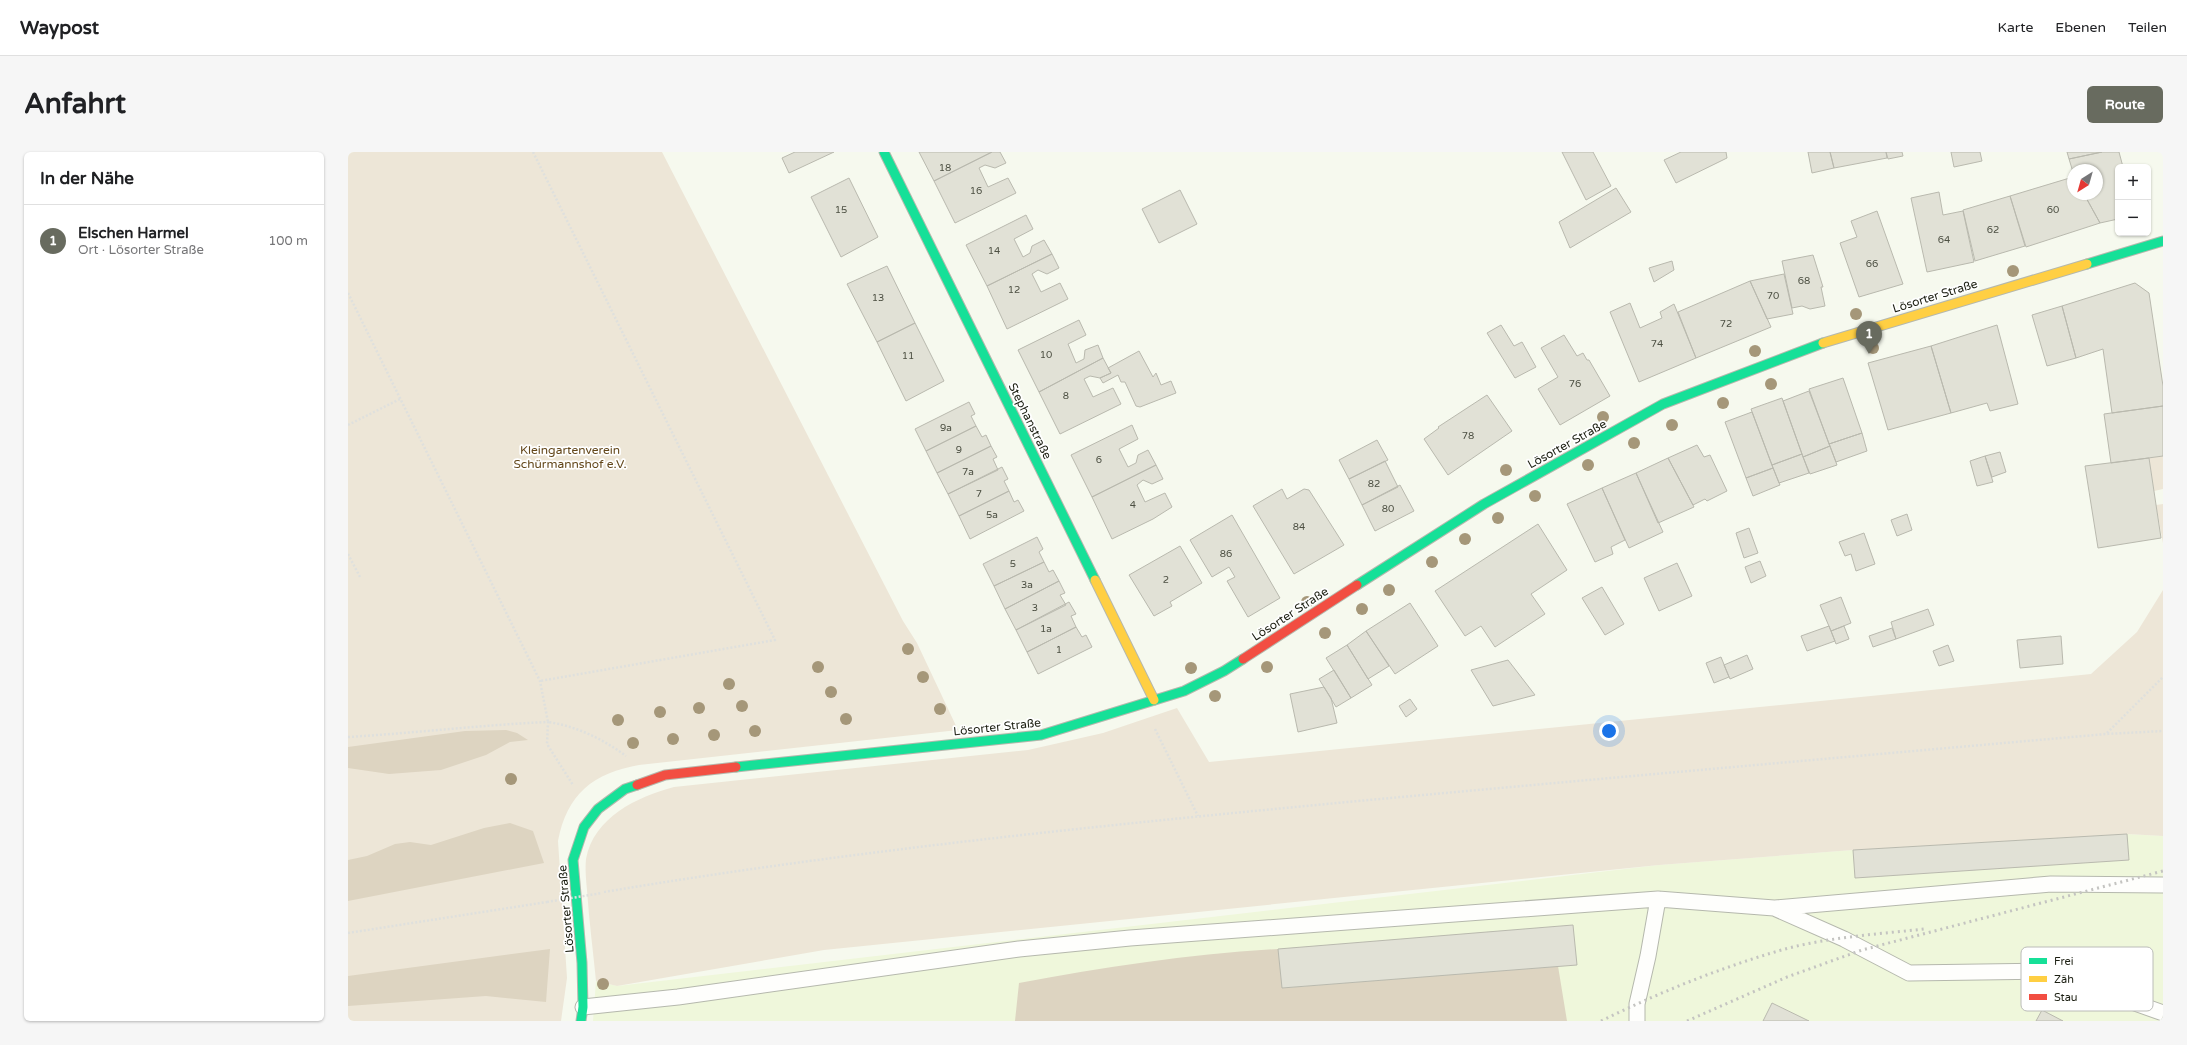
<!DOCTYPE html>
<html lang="de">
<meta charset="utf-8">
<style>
body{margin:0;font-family:"Varela Round",sans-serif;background:#f6f6f6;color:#202124}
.controls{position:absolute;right:12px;top:12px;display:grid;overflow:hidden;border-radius:6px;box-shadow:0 1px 3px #0004}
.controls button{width:36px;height:36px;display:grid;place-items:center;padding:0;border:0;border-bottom:1px solid #e0e0e0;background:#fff;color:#202124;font:20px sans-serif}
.compass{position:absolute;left:1719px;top:12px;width:36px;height:36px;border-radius:50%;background:#fff;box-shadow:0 1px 3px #0004;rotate:217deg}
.you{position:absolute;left:1261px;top:579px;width:14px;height:14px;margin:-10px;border:3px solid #fff;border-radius:50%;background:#1a73e8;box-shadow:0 0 0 6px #1a73e833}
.badge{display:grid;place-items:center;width:26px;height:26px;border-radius:50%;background:#686b5f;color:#fff;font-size:13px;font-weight:700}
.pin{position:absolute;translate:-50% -33px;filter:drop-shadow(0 1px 2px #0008)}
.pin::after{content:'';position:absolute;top:21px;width:14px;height:12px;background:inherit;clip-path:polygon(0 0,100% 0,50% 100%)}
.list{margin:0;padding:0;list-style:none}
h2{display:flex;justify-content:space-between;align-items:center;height:52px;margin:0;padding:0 16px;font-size:17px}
h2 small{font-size:13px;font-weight:400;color:#757577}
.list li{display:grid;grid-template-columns:26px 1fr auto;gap:12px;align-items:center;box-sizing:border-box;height:72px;padding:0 16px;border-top:1px solid #e0e0e0}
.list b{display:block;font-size:15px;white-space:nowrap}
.list p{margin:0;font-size:13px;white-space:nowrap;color:#757577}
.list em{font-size:13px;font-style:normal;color:#757577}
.map{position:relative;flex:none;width:1815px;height:869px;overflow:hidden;border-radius:6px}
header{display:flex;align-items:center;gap:24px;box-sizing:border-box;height:56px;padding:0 20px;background:#fff;border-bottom:1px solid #e0e0e0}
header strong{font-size:19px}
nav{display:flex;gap:22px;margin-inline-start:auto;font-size:14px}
.intro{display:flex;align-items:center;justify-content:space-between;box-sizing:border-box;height:96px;padding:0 24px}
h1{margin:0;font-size:28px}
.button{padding:10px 18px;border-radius:6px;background:#686b5f;color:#fff;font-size:14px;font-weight:700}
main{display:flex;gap:24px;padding:0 24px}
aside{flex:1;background:#fff;border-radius:6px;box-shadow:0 1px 3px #0004}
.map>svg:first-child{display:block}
.built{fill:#eff7db}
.green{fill:#ede6d7}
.forest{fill:#ddd4c1}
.building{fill:#e1e1d6;stroke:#b9b9ae}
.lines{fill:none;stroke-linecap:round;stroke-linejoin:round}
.lane-casing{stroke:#b5b8ad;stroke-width:17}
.fast-casing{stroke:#b5b8ad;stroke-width:11}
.slow-casing{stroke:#b5b8ad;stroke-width:11}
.jam-casing{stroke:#b5b8ad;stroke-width:11}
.path{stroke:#dfe0dd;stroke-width:2.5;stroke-dasharray:2 2;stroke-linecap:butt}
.lane{stroke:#fefefc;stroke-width:15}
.fast{stroke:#16e098;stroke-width:9}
.slow{stroke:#ffcf43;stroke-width:9}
.jam{stroke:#f24e42;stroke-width:9}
.rail{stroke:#c4c4c1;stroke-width:3;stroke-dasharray:2 4;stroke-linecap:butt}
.path-bridge{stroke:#dfe0dd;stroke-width:2.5;stroke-dasharray:2 2;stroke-linecap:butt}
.tree{fill:#a59779}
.labels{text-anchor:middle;stroke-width:3.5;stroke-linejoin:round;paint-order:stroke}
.number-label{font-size:10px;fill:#4d5043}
.street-label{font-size:12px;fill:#1c1f12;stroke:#fff}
.park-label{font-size:12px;fill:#63471a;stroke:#fff}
.key{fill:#fff;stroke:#bbbcb8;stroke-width:1}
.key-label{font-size:11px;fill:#1c1f12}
</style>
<header>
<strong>Waypost</strong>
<nav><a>Karte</a><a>Ebenen</a><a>Teilen</a></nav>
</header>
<div class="intro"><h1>Anfahrt</h1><a class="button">Route</a></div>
<main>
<aside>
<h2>In der Nähe<small></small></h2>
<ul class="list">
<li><span class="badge">1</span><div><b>Elschen Harmel</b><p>Ort · Lösorter Straße</p></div><em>100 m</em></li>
</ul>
</aside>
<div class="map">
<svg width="1815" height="869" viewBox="0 0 1815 869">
<rect width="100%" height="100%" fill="#f6f9ee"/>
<path class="built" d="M1779,682l36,2v185h-1570l3,-40 21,5 1042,-121 194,-15z"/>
<path class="green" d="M0,0h314l241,469 14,22 41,87 -319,35c-46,8 -72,29 -81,76l9,137 -6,43h-213z
M1815,304v33l-9,2 -5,-33z
M1815,352v39l-7,-38z
M1815,438v246l-36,-2 -274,16 -194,15 -835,85 -207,36 -21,-5c-3,-30 -7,-61 -9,-91 -1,-10 -2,-21 -1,-31 8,-42 51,-62 88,-72l354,-37 75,-17 74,-25 32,54 882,-88 46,-42z"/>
<path class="forest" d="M158,578l11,3 11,7 -18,2 -24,13 -45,15 -52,4 -41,-6v-21l117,-16z
M162,671l23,8 11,32 -196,38v-41l19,-4 28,-12 15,-2 21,3 53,-17z
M202,797l-4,53 -60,-6 -138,10v-30z
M930,797l5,39 275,-22 9,55h-552l4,-38c86,-16 172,-29 259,-34z"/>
<path class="building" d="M447,0h39l-45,21 -7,-15z
M571,0h73l-58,29z
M644,0h8l6,11 -11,5 -10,-3 -6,3 9,19 20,-9 8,15 -61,30 -21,-42z
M1214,0h31l18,34 -25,14z
M1333,0h45l1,6 -51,25 -12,-23z
M1460,0h22l4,16 -22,5z
M1482,0h56l1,6 -53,10z
M1538,0h16l1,4 -15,3z
M1603,0h29l2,9 -28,6z
M1719,0h35l-33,7z
M1754,0h17l4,15h-5v52l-18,4 -16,-29h13v-24h-24v2l-4,-13z
M1725,25v17h11l16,29 -74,24 -16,-51z
M501,26l29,59 -37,20 -30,-60z
M1268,36l15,24 -61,36 -11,-26z
M832,38l17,34 -38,19 -17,-34z
M1591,40l4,23 20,-4 11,51 -47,10 -16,-74z
M1662,44l15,50 -50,15 -12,-51z
M1529,59l26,73 -44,13 -19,-54 17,-6 -6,-16z
M678,63l7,14 -19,10 9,18 7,-4 2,-7 12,-6 8,14 -65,32 -21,-41z
M704,102l7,14 -12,6 -9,-4 -6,4 9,18 19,-9 8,16 -61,30 -20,-43z
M1465,103l10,32h-2l4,19 -15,3 -8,-3 -10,2 -10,-47z
M1324,109l2,9 -20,12 -5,-14z
M539,114l28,57 -38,19 -30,-58z
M1436,122l9,40 -26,5 -17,-38z
M1402,129l21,46 -75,31 -18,-46z
M1787,131l14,10 14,93v20l-51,7 -9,-64 -27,9 -14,-52z
M1282,151l10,25 22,-10 -2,-6 14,-8 22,54 -57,24 -29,-70z
M1714,154l14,52 -29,8 -15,-51z
M731,168l7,15 -18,9 8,19 8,-4 1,-9 13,-5 5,13 -64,34 -21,-42z
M567,171l29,58 -38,20 -29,-59z
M1153,173l13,21 8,-4 14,25 -21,11 -28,-45z
M1649,173l21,79 -28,7 -3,-8 -36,10 -20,-67z
M1216,183l13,21 6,-3 4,7h2l21,36 -50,29 -22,-36 20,-12 -17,-29z
M1583,194l20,67 -63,17 -20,-67z
M791,199l14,26 3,-4 5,12 10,-4 5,12 -36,14 -4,-1 -11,-24h-4l-3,-7 -15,8 -3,-5 11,-5 -3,-5z
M755,206l8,15 -11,5 -10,-2 -6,3 9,18 20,-9 8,16 -61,30 -21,-42z
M1495,226l19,55 -33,11 -20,-55z
M1461,239l21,55 -27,11 -20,-56z
M1139,243l25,36 -64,44 -24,-36 15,-11 -1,-1z
M1434,246l20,56 -30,11 -21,-56z
M621,250l6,12 -4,2 5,10 -50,25 -11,-22z
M1815,254v50l-52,7 -7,-49z
M1404,260l21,56 -27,10 -21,-56z
M784,273l6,14 -19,10 9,18 8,-4 2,-8 10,-5 8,15 -64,32 -21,-42z
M628,274l6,11 4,-2 5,11 -54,27 -11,-22z
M1514,281l5,18 -31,11 -7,-18z
M1029,288l11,20 -39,19 -10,-19z
M1349,293l7,12 6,-2 17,36 -20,10 -2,-2 -12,6 -25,-47z
M643,294l6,11 -4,2 5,11 -50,24 -11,-21z
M1482,294l7,19 -27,9 -7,-17z
M1652,300l6,20 -14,5 -7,-21z
M1454,302l7,19 -30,10 -7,-18z
M1637,304l8,26 -16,4 -7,-25z
M1320,306l26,49 -36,16 -22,-50z
M1801,306l12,80 -63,10 -13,-82z
M1037,309l13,26 -36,18 -13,-26z
M808,313l7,14 -11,5 -9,-4 -6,5 8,17 20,-9 7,14 -19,12 -41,20 -20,-42z
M654,315l6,12 -4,2 5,10 -50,25 -11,-22z
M1425,316l7,17 -27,11 -7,-18z
M1288,321l27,59 -34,16 -27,-60z
M1052,333l14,26 -39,20 -13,-26z
M1254,336l23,52 -14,7 2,7 -18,8 -28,-58z
M934,337l5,10 17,-10 5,1 35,55 -50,29 -41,-68z
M661,339l5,11 4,-2 6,11 -54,28 -11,-23z
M1559,362l5,16 -15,6 -6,-16z
M884,363l48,83 -32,19 -21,-36 8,-4 -6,-10 -17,10 -22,-37z
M1190,372l29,46 -36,24 14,20 -50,33 -14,-21 -16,10 -30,-45z
M1401,376l9,25 -14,5 -8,-25z
M1516,381l11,31 -19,7 -5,-17 -6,2 -6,-14z
M689,385l6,12 -4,3 5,10 -50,24 -11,-22z
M832,394l22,37 -32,19 2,4 -18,10 -25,-41z
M1412,409l6,15 -15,7 -6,-16z
M696,410l5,10 4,-2 6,11 -54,28 -11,-23z
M1329,411l15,33 -33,15 -15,-33z
M711,429l6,12 -5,2 6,10 -50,25 -11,-21z
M1254,435l22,37 -19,11 -23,-37z
M1493,445l10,26 -20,8 -11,-26z
M721,450l7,12 -5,2 5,11 -49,25 -11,-22z
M1062,451l28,43 -43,28 -29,-43z
M1580,457l6,16 -38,14 -5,-17z
M1481,474l6,15 -28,10 -6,-15z
M1496,474l5,13 -13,5 -5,-13z
M728,475l6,10 4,-2 6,12 -54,27 -11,-22z
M1544,476l4,11 -23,8 -4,-11z
M1018,479l23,35 -21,13 -21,-34z
M1713,484l2,28 -43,4 -3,-28z
M999,493l25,40 -21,13 -25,-40z
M1600,493l6,16 -15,5 -6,-15z
M1399,503l6,14 -23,10 -6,-14z
M1373,505l8,20 -15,6 -8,-20z
M1160,508l27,35 -42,11 -22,-36z
M986,518l17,28 -15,9 -17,-28z
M976,535l7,11 6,25 -39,9 -8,-38z
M1062,547l7,10 -11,8 -7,-11z
M1779,682l2,26 -274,18 -2,-28z
M1225,773l4,40 -295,23 -4,-39z
M1424,851l37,18h-46z
M1694,858l21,11h-27z"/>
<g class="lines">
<defs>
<path id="lane" d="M1427,756l276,-24 112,1
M235,855l95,-10 341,-48 111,-11 528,-39 116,9 70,31 65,34 136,-2 118,42
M1289,869v-17l11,-48 10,-57"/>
<path id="fast" d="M536,0l211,428
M1739,112l76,-23
M1009,433l127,-81 179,-100 160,-61
M388,615l305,-32 143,-44 40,-20 19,-12
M233,869l2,-14 -1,-44 -9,-103 11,-33 14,-18 27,-20 12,-4"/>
<path id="slow" d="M1475,191l264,-79
M747,428l59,120"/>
<path id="jam" d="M895,507l114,-74
M289,633l28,-10 71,-8"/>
</defs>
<use href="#lane" class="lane-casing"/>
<use href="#fast" class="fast-casing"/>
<use href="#slow" class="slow-casing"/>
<use href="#jam" class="jam-casing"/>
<path class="path" d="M185,0l242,488 -235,41
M0,141l192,388 8,41c28,4 55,17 78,34
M0,273l52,-26
M0,402l12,23
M807,577l43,87
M1759,581l56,-56
M0,585c67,-4 133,-12 200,-15l-1,22 26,41
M256,740c250,-42 502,-67 754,-91 249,-23 499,-45 748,-67l57,-3
M0,781l199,-31"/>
<use href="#lane" class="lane"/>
<use href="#fast" class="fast"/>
<use href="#slow" class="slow"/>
<use href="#jam" class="jam"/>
<path class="rail" d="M1253,869c59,-29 121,-54 184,-72 45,-12 94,-15 139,-20
M1339,869l100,-44 75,-27 301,-79"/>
<path class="path-bridge" d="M199,750l55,-9"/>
</g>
<g class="tree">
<circle cx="1665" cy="119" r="6"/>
<circle cx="1508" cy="162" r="6"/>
<circle cx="1525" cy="196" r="6"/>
<circle cx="1407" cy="199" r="6"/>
<circle cx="1423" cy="232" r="6"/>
<circle cx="1375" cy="251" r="6"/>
<circle cx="1255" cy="265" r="6"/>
<circle cx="1324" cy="273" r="6"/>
<circle cx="1286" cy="291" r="6"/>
<circle cx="1240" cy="313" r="6"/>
<circle cx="1158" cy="318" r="6"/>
<circle cx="1187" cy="344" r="6"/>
<circle cx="1150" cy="366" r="6"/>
<circle cx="1117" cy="387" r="6"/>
<circle cx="1084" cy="410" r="6"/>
<circle cx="1041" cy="438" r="6"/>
<circle cx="959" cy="450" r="6"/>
<circle cx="1014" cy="457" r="6"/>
<circle cx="977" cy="481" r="6"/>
<circle cx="560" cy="497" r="6"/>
<circle cx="470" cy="515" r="6"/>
<circle cx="919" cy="515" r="6"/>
<circle cx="843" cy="516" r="6"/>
<circle cx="575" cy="525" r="6"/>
<circle cx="381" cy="532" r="6"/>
<circle cx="483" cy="540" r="6"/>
<circle cx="867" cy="544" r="6"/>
<circle cx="394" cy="554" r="6"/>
<circle cx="351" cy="556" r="6"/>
<circle cx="592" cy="557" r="6"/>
<circle cx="312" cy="560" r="6"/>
<circle cx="498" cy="567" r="6"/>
<circle cx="270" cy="568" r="6"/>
<circle cx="407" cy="579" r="6"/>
<circle cx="366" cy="583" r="6"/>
<circle cx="325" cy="587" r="6"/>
<circle cx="285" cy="591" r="6"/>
<circle cx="163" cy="627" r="6"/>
<circle cx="255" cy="832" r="6"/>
</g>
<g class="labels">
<g class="number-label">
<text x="597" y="19">18</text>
<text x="628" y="42">16</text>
<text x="493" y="61">15</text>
<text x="1705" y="61">60</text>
<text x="1645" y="81">62</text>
<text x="1596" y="91">64</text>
<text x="646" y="102">14</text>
<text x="1524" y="115">66</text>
<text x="1456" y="132">68</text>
<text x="666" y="141">12</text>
<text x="1425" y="147">70</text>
<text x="530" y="149">13</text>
<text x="1378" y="175">72</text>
<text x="1309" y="195">74</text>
<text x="698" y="206">10</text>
<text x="560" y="207">11</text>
<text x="1227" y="235">76</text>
<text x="718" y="247">8</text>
<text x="598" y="279">9a</text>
<text x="1120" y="287">78</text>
<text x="611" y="301">9</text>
<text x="751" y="311">6</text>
<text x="620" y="323">7a</text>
<text x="1026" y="335">82</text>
<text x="631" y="345">7</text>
<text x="785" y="356">4</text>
<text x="1040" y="360">80</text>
<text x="644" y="366">5a</text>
<text x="951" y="378">84</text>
<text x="878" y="405">86</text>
<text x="665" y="415">5</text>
<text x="818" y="431">2</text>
<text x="679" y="436">3a</text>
<text x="687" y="459">3</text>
<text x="698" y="480">1a</text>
<text x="711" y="501">1</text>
</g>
<g class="street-label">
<text transform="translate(1587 144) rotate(-17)" y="4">Lösorter Straße</text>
<text transform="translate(682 269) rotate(64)" y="4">Stephanstraße</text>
<text transform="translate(1219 292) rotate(-29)" y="4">Lösorter Straße</text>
<text transform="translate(942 462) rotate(-33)" y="4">Lösorter Straße</text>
<text transform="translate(649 575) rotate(-6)" y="4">Lösorter Straße</text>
<text transform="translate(218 757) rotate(-95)" y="4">Lösorter Straße</text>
</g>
<g class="park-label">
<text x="222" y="302">Kleingartenverein<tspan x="222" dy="14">Schürmannshof e.V.</tspan></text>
</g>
</g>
<rect x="1673" y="795" width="132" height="64" rx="6" class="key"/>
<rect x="1681" y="806" width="18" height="6" fill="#16e098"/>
<rect x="1681" y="824" width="18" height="6" fill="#ffcf43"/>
<rect x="1681" y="842" width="18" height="6" fill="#f24e42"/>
<g class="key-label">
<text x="1706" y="813">Frei</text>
<text x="1706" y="831">Zäh</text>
<text x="1706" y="849">Stau</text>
</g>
</svg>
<div class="controls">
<button>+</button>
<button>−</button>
</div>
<svg class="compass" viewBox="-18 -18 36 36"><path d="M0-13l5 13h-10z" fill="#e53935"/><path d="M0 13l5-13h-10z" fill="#757577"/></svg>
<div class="you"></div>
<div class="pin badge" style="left:1521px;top:202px">1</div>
</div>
</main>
